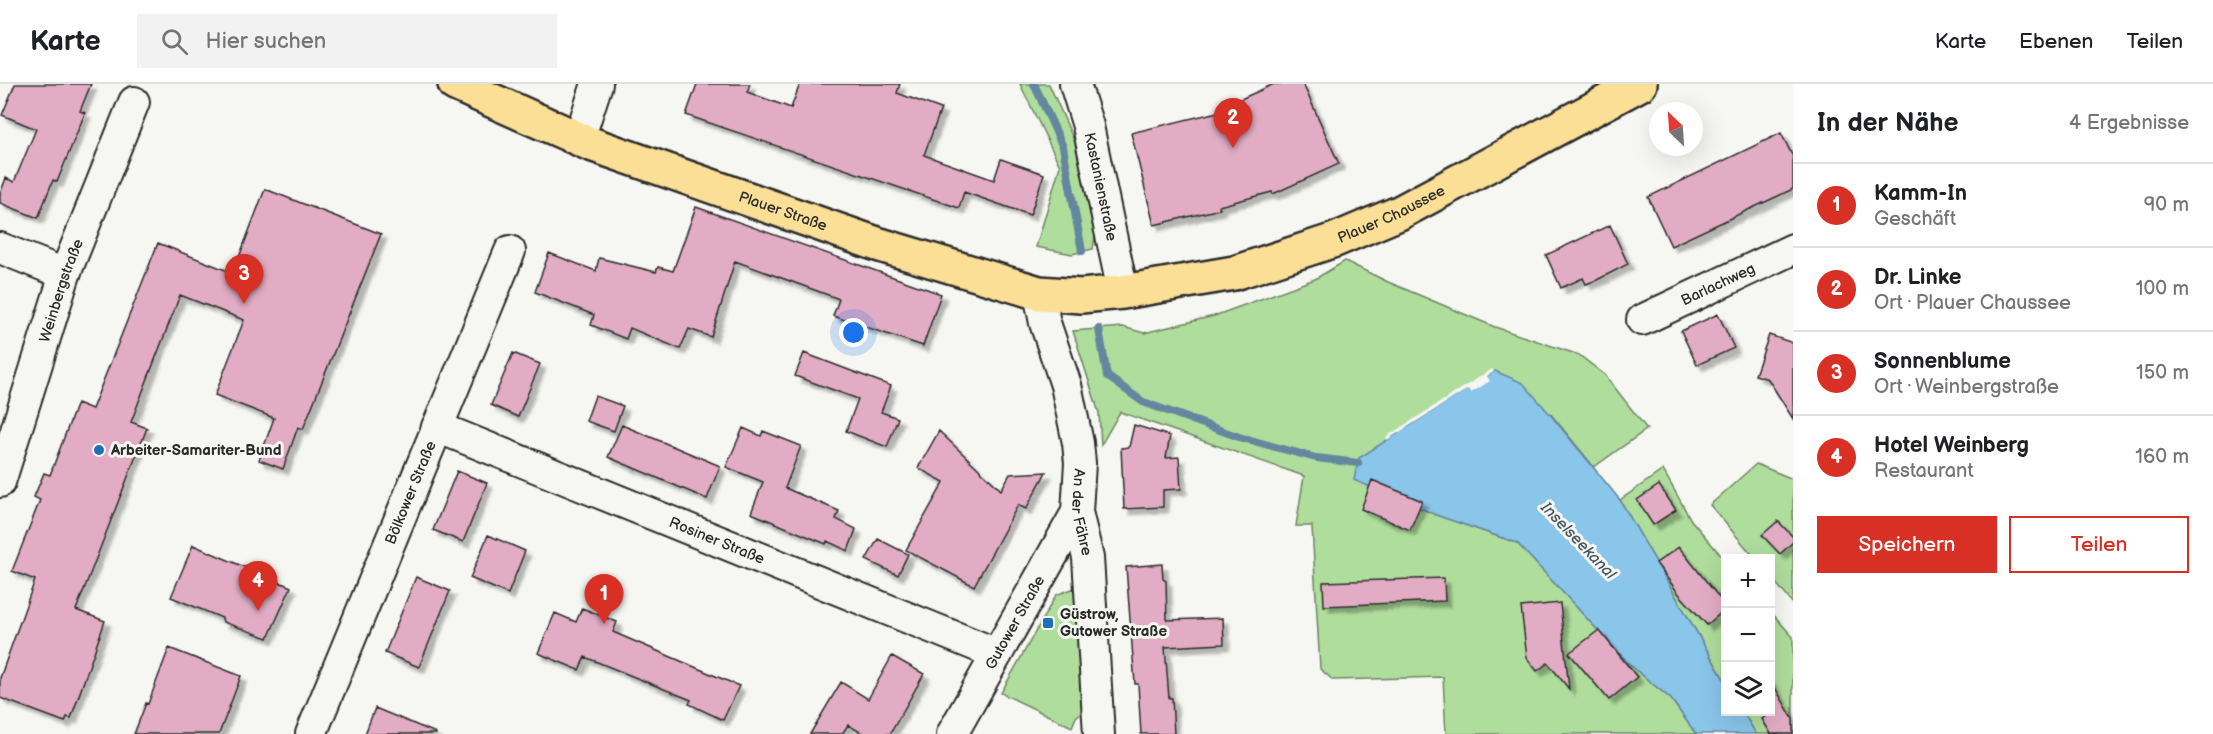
<!DOCTYPE html>
<html lang="de">
<meta charset="utf-8">
<style>
body{margin:0;font-family:"Balsamiq Sans",sans-serif;background:#f2f2f2;color:#202124}
.controls{position:absolute;right:18px;bottom:18px;display:grid;overflow:hidden;border-radius:0px;box-shadow:0 6px 24px #0002}
.controls button{width:54px;height:54px;display:grid;place-items:center;padding:0;border:0;border-bottom:2px solid #e0e0e0;background:#fff;color:#202124;font:30px sans-serif}
.compass{position:absolute;left:1649px;top:18px;width:54px;height:54px;border-radius:50%;background:#fff;box-shadow:0 6px 24px #0002;rotate:335deg}
.you{position:absolute;left:854px;top:249px;width:21px;height:21px;margin:-15px;border:4px solid #fff;border-radius:50%;background:#1a73e8;box-shadow:0 0 0 9px #1a73e833}
.badge{display:grid;place-items:center;width:39px;height:39px;border-radius:50%;background:#d93025;color:#fff;font-size:20px;font-weight:700}
.pin{position:absolute;translate:-50% -50px;filter:drop-shadow(0 2px 3px #0008)}
.pin::after{content:'';position:absolute;top:32px;width:21px;height:18px;background:inherit;clip-path:polygon(0 0,100% 0,50% 100%)}
.list{margin:0;padding:0;list-style:none}
h2{display:flex;justify-content:space-between;align-items:center;height:78px;margin:0;padding:0 24px;font-size:26px}
h2 small{font-size:20px;font-weight:400;color:#757577}
.list li{display:grid;grid-template-columns:39px 1fr auto;gap:18px;align-items:center;box-sizing:border-box;height:84px;padding:0 24px;border-top:2px solid #e0e0e0}
.list b{display:block;font-size:22px;white-space:nowrap}
.list p{margin:0;font-size:20px;white-space:nowrap;color:#757577}
.list em{font-size:20px;font-style:normal;color:#757577}
.actions{display:flex;gap:12px;padding:18px 24px}
.actions a{flex:1;padding:14px 0;border:2px solid #d93025;border-radius:0px;text-align:center;font-size:21px;color:#d93025}
.actions .main{background:#d93025;color:#fff}
.icon{flex:none;width:33px;height:33px;fill:none;stroke:currentColor;stroke-width:2;stroke-linecap:round;stroke-linejoin:round}
.map{position:relative;flex:none;width:1793px;height:650px;overflow:hidden}
header{display:flex;align-items:center;gap:36px;box-sizing:border-box;height:84px;padding:0 30px;background:#fff;border-bottom:2px solid #e0e0e0}
header strong{font-size:28px}
nav{display:flex;gap:33px;margin-inline-start:auto;font-size:21px}
.search{width:420px;height:54px;background:#f2f2f2;display:flex;align-items:center;gap:15px;box-sizing:border-box;padding:0 21px;border-radius:0px;color:#757577;font-size:22px}
main{display:flex}
aside{flex:1;background:#fff}
.map>svg:first-child{display:block}
.green{fill:#afdd9c;stroke:#6d8464;stroke-width:1.5}
.water{fill:#8ac5ea;stroke:#64879e;stroke-width:1.5}
.pier{fill:#f6f6f2}
.lines{fill:none;stroke-linecap:round;stroke-linejoin:round}
.stream{stroke:#64879e;stroke-width:8}
.building{fill:#e2acc5;stroke:#2b2b2b;stroke-width:1.5;filter:url(#shadow)}
.minor-casing{stroke:#2b2b2b;stroke-width:34}
.major-casing{stroke:#2b2b2b;stroke-width:38}
.minor{stroke:#f6f6f2;stroke-width:30}
.major{stroke:#fbdf96;stroke-width:33}
.poi-dot{fill:#1f6fb2;stroke:#f6f6f2;stroke-width:2}
.labels{text-anchor:middle;stroke-width:6;stroke-linejoin:round;paint-order:stroke}
.street-label{font-size:15px;fill:#2b2b2b;stroke:#f6f6f2}
.poi-label{font-size:15px;font-weight:bold;fill:#2b2b2b;stroke:#f6f6f2;text-anchor:start}
.water-label{font-size:16px;font-style:italic;fill:#485964;stroke:#f6f6f2}
</style>
<header>
<strong>Karte</strong>
<div class="search"><svg class="icon" aria-label="search" viewBox="0 0 24 24"><circle cx="10" cy="10" r="6"/><path d="M15 15l6 6"/></svg>Hier suchen</div>
<nav><a>Karte</a><a>Ebenen</a><a>Teilen</a></nav>
</header>
<main>
<div class="map">
<svg width="1793" height="650" viewBox="0 0 1793 650">
<defs>
<filter id="shadow"><feDropShadow dx="5.5" dy="5.5" stdDeviation="1.5" flood-color="#0004"/></filter>
</defs>
<rect width="100%" height="100%" fill="#f6f6f2"/>
<filter id="ink" filterUnits="userSpaceOnUse"><feTurbulence type="fractalNoise" baseFrequency=".0167" numOctaves="2"/><feDisplacementMap in="SourceGraphic" scale="12" xChannelSelector="R" yChannelSelector="G"/><feConvolveMatrix kernelMatrix="1 2 1 2 8 2 1 2 1" color-interpolation-filters="sRGB"/></filter>
<g filter="url(#ink)">
<path class="green" d="M1020,0h29l27,61 21,80 -4,24 -21,5 -36,-7 24,-81z
M1345,177l43,21 107,45 84,28 26,20 42,54 -53,38 -44,-54 -114,102 81,28 113,122 41,34 25,35h-250l-3,-57 -110,3 -13,-11 -8,-143h-16l8,-50 -184,-64 -19,33 -2,-32 -26,-82 50,-4 21,6 70,-17 101,-37z
M1756,380l37,15v125l-22,-27 -1,-19h-15l-45,-53z
M1663,386l28,50 34,40v121l-105,-181z
M1077,503l8,123 -9,7 -4,10 -71,-34 55,-98z
M1771,528l22,25v97h-37l-13,-22h27z"/>
<path class="water" d="M1495,287l28,12 26,30 71,87 105,181 1,31h17l13,22h-60l-25,-35 -41,-34 -113,-122 -81,-28 -82,-35 5,-22z"/>
<path class="pier" d="M1492,285l2,3 -7,4 3,5 -19,12 -3,-4 -81,51 -1,-3z"/>
<g class="lines">
<path class="stream" d="M1034,0l29,63 19,104
M1099,245l8,47 36,26 96,35 77,21 42,5"/>
</g>
<path class="building" d="M15,0h76l-11,27 5,2 -28,69 -4,-2 -15,38 -38,-15v-9l6,-16 8,4 22,-53 -34,-14z
M697,0h53l-3,8 44,16 9,-24h100l-3,9 44,16 -17,46 70,25 7,-21 43,15 -14,41 -66,-23 -5,16 -273,-93z
M1274,0h29l36,80 -66,30 -1,-2 -53,14 1,3 -66,16 -23,-92 103,-25 -2,-5z
M1781,49l12,24v32l-122,57 -23,-49z
M265,105l116,45 -78,195 -5,-2 -15,42 -24,-9 15,-42 -59,-23 29,-75 -64,-25 -49,127 16,6 -71,182 29,11 -34,97 -4,-1 -2,5 -65,-24v-20l35,-98 -23,-9 28,-71 -6,-3 10,-24 6,2 27,-72 15,6 66,-166 75,30z
M696,123l245,87 -18,52 -90,-30 6,-17 -104,-38 -24,76 -22,-8 -9,20 -50,-21 -4,11 -35,-14 3,-10 -59,-23 14,-39 47,18 3,-13 57,14 2,-5 15,4z
M1610,141l18,39 -31,16 -11,4 -3,-6 -22,10 -15,-33z
M1718,230l16,34 -37,17 -16,-34z
M1769,251l24,8v76l-25,-40 -13,-4z
M513,269l27,11 -22,53 -27,-12z
M804,269l87,33 -10,26 17,6 -11,29 -41,-16 12,-32 -63,-23z
M595,312l28,10 -9,25 -28,-10z
M622,341l98,41 -13,33 -99,-42z
M1134,341l36,11 -4,22 13,-1 2,32 -18,1v17l-39,2 -3,-61 8,-1z
M743,344l18,8 2,-5 38,15 -16,42 54,23 -3,8 20,10 -8,22 -21,-10 -1,3 -75,-31 12,-31 -37,-15z
M939,347l62,59 9,-16 36,-2 -20,37 -8,-4 -44,81 -68,-36 38,-68 -26,-14z
M457,387l30,12 -24,59 -30,-12z
M1372,396l50,21 -12,29 -49,-21z
M1659,401l17,25 -23,15 -16,-25z
M1778,437l15,16v5l-13,12 -18,-19z
M488,451l37,16 -17,43 -38,-16z
M878,455l30,15 -10,21 -32,-15z
M193,461l98,42 -23,51 -45,-16 -1,-4 -51,-21z
M1679,463l46,58v4l-18,16 -28,-31 -23,-31z
M1162,480l1,15 3,2 1,39 56,-2 1,26 -59,3 4,51h3l2,36h-33l-3,-50h-3l-9,-117z
M416,493l34,14 -31,76 -34,-14z
M1444,494l1,23 -121,5 -1,-24z
M1560,519l9,86 -21,-26 -11,8 -10,-13 -6,-51z
M582,524l35,14 -4,10 126,54 -16,34 -34,-16 2,-4 -106,-43 -6,13 -41,-17 17,-40 21,9z
M1599,546l38,47 -28,23 -40,-47z
M169,564l72,28 -22,58h-85l12,-31 2,1z
M892,572l32,18 -34,60h-26l-16,-9 -6,9h-32l31,-52 27,17z
M1770,595l23,40v15h-22l-9,-15 8,-5z
M375,624l61,25v1h-71z"/>
<g class="lines">
<defs>
<g id="minor">
<path id="s1" d="M1075,0l13,42 35,166"/>
<path d="M579,55l18,-55"/>
<path d="M0,164l65,26"/>
<path id="s2" d="M1039,209l6,30 21,62 12,58 2,20 -3,49 11,46 11,176"/>
<path id="s3" d="M1642,236l151,-71"/>
<path id="s4" d="M437,343l560,227"/>
<path id="s5" d="M0,398l65,-208 69,-172"/>
<path id="s6" d="M311,650l199,-483"/>
<path id="s7" d="M952,650l125,-222"/>
</g>
<g id="major">
<path id="s8" d="M455,0l133,59 289,101 162,49 42,3 42,-4 111,-19 101,-33 64,-27 241,-129"/>
</g>
</defs>
<use href="#minor" class="minor-casing"/>
<use href="#major" class="major-casing"/>
<use href="#minor" class="minor"/>
<use href="#major" class="major"/>
</g>
</g>
<g class="poi-dot">
<circle cx="99" cy="366" r="6"/>
<rect x="1042" y="533" width="12" height="12" rx="3"/>
</g>
<g class="labels">
<g class="street-label">
<text dy="5" stroke="none"><textPath href="#s1" startOffset="106">Kastanienstraße</textPath></text>
<text dy="5" stroke="none"><textPath href="#s8" startOffset="352">Plauer Straße</textPath></text>
<text dy="5" stroke="none"><textPath href="#s8" startOffset="986">Plauer Chaussee</textPath></text>
<text dy="5" stroke="none"><textPath href="#s3" startOffset="84">Barlachweg</textPath></text>
<text dy="5" stroke="none"><textPath href="#s5" startOffset="201">Weinbergstraße</textPath></text>
<text dy="5" stroke="none"><textPath href="#s6" startOffset="261">Bölkower Straße</textPath></text>
<text dy="5" stroke="none"><textPath href="#s2" startOffset="225">An der Fähre</textPath></text>
<text dy="5" stroke="none"><textPath href="#s4" startOffset="302">Rosiner Straße</textPath></text>
<text dy="5" stroke="none"><textPath href="#s7" startOffset="128">Gutower Straße</textPath></text>
</g>
<g class="poi-label">
<text x="111" y="371">Arbeiter-Samariter-Bund</text>
<text x="1060" y="535">Güstrow,<tspan x="1060" dy="17">Gutower Straße</tspan></text>
</g>
<g class="water-label">
<text transform="translate(1579 456) rotate(46)" y="6">Inselseekanal</text>
</g>
</g>
</svg>
<div class="controls">
<button>+</button>
<button>−</button>
<button><svg class="icon" aria-label="layers" viewBox="0 0 24 24"><path d="M12 4l9 5-9 5-9-5zM3 14l9 5 9-5"/></svg></button>
</div>
<svg class="compass" viewBox="-18 -18 36 36"><path d="M0-13l5 13h-10z" fill="#e53935"/><path d="M0 13l5-13h-10z" fill="#757577"/></svg>
<div class="you"></div>
<div class="pin badge" style="left:604px;top:540px">1</div>
<div class="pin badge" style="left:1233px;top:64px">2</div>
<div class="pin badge" style="left:244px;top:220px">3</div>
<div class="pin badge" style="left:258px;top:527px">4</div>
</div>
<aside>
<h2>In der Nähe<small>4 Ergebnisse</small></h2>
<ul class="list">
<li><span class="badge">1</span><div><b>Kamm-In</b><p>Geschäft</p></div><em>90 m</em></li>
<li><span class="badge">2</span><div><b>Dr. Linke</b><p>Ort · Plauer Chaussee</p></div><em>100 m</em></li>
<li><span class="badge">3</span><div><b>Sonnenblume</b><p>Ort · Weinbergstraße</p></div><em>150 m</em></li>
<li><span class="badge">4</span><div><b>Hotel Weinberg</b><p>Restaurant</p></div><em>160 m</em></li>
</ul>
<div class="actions"><a class="main">Speichern</a><a>Teilen</a></div>
</aside>
</main>
